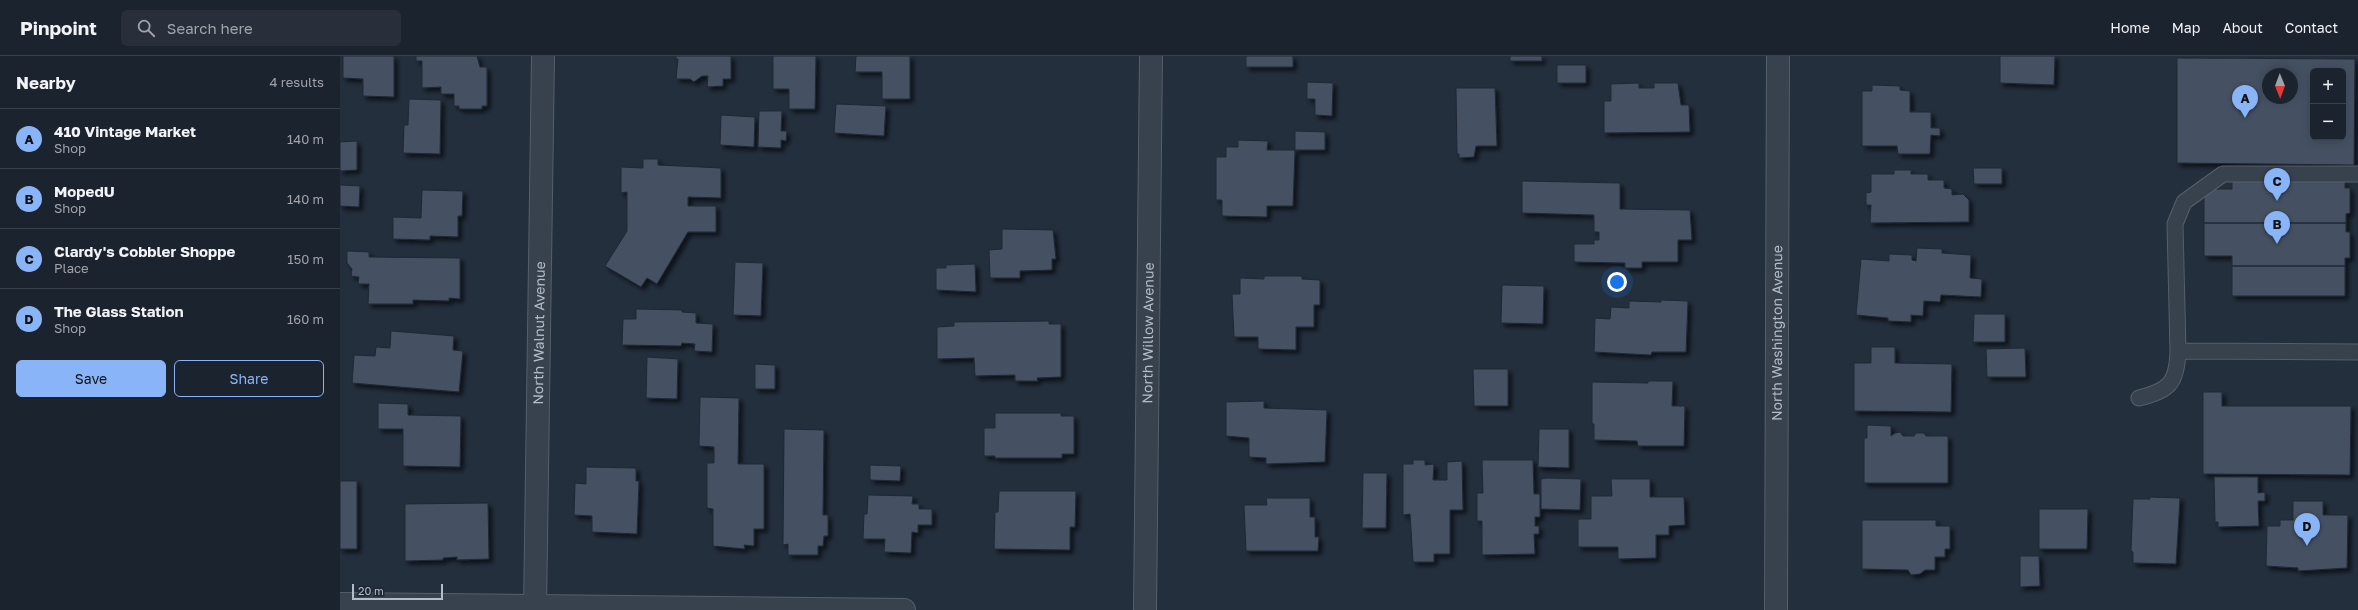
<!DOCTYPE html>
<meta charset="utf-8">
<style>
body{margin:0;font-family:"Golos Text",sans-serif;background:#282f3a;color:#f1f3f6}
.controls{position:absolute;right:12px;top:12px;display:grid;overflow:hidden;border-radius:6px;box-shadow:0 2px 10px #0003}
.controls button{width:36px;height:36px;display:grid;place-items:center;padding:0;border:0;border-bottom:1px solid #39404a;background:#1b232e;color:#f1f3f6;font:20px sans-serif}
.compass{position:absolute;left:1922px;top:12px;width:36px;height:36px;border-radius:50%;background:#1b232e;box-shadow:0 2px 10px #0003;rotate:179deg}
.scale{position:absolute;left:12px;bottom:10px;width:91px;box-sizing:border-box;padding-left:4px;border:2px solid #b4bcc9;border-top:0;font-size:11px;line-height:14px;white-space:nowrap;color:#b4bcc9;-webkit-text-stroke:3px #1d2633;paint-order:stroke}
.you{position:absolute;left:1277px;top:226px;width:14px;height:14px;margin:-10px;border:3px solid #fff;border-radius:50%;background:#1a73e8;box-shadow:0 0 0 6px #1a73e833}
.badge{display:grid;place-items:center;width:26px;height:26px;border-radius:50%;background:#8ab4f8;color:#111;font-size:13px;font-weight:700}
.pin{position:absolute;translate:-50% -33px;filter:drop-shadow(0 1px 2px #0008)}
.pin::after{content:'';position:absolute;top:21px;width:14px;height:12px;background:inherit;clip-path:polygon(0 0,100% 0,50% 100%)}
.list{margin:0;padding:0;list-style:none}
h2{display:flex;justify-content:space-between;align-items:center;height:52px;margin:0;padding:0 16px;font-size:17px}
h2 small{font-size:13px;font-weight:400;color:#a0a4aa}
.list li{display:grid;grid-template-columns:26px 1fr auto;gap:12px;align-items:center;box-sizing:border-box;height:60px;padding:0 16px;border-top:1px solid #39404a}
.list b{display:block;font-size:15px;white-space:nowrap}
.list p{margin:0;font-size:13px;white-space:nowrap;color:#a0a4aa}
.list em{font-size:13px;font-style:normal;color:#a0a4aa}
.actions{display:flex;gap:8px;padding:12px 16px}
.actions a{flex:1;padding:9px 0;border:1px solid #8ab4f8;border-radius:6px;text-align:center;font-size:14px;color:#8ab4f8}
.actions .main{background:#8ab4f8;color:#111}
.icon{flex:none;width:22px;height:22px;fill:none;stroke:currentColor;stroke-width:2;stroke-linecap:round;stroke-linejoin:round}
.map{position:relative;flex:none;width:2018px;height:554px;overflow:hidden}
header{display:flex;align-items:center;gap:24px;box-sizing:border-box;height:56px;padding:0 20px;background:#1b232e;border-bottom:1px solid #39404a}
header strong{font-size:19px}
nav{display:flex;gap:22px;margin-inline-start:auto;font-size:14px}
.search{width:280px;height:36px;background:#282f3a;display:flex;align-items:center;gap:10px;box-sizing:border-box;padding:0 14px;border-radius:6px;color:#a0a4aa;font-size:15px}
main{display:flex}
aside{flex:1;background:#1b232e}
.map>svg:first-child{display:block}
.building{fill:#455162;stroke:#1f2835;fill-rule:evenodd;filter:url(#shadow)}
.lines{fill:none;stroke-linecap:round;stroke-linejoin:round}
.lane-casing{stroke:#565f6c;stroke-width:17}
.street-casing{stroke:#565f6c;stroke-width:24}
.lane{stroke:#38414e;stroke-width:15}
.street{stroke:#38414e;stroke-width:22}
.labels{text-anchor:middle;stroke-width:3;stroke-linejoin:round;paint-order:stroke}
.street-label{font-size:14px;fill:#b4bcc9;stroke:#1d2633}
</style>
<header>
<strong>Pinpoint</strong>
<div class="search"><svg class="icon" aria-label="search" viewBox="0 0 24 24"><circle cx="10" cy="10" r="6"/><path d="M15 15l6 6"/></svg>Search here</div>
<nav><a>Home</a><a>Map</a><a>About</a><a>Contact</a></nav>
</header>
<main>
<aside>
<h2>Nearby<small>4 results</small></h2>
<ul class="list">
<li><span class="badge">A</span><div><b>410 Vintage Market</b><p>Shop</p></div><em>140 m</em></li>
<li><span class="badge">B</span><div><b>MopedU</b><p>Shop</p></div><em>140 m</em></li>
<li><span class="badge">C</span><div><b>Clardy's Cobbler Shoppe</b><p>Place</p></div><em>150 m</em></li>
<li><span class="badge">D</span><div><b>The Glass Station</b><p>Shop</p></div><em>160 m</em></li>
</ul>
<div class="actions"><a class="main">Save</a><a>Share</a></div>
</aside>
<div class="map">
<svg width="2018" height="554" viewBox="0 0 2018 554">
<defs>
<filter id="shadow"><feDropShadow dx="3.5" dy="3.5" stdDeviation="2" flood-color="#0009"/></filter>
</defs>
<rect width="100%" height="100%" fill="#242f3e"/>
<path class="building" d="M3,0h51v41l-31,-1v-17l-20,-1z
M76,0h61l3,11h7v39h-5v3h-23v-3h-5v-12h-13v-7l-19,1v-27h-6z
M336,0h55v23h-8v7l-16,1 1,-11h-6l-8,6 -4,-3h-14l2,-20h-2z
M433,0h43l-1,53h-26v-20h-16z
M516,0h54v43h-28v-27h-27z
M906,0h47v11h-47z
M1170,0h32v5h-32z
M1660,0h55l-1,29 -54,-2z
M1837,2l178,1 -1,106 -177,-2zM1973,15h30v66h-30zM1928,18h24v24h-24z
M1217,9h29v18h-29z
M967,26l26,1 -1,33 -17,-1v-16h-8z
M1299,27v5h15v-5h24l3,22h8l1,27 -86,1v-32h7v-17z
M1532,29l28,1v4l10,1v21h21v16h9v8l-9,-1 -1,19h-32l-1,-8h-35v-55h10z
M1116,32h39l2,58h-21l-2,11 -15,1v-4h-2z
M69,43l32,1 -1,54 -37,-1 1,-28h4z
M496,48l50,2 -2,30 -50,-3z
M419,55h23l-1,20h6l-1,10 -5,-1v8l-23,-1z
M381,59l34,2 -1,30 -34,-2z
M955,75l30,1v18h-30z
M898,84l30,1 -1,9h28l-2,56h-26v11l-45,-1v-16h-6v-43h10v-10h12z
M17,85v29l-17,1v-29z
M303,103h15v6l63,3v30l-33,-1v9h28v26h-28l-31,52 -10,-6 -6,9 -36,-21 22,-35v-39l-6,1v-26l22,1z
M1633,112h29v16h-28z
M1554,114h17v4h17v6h16v8l8,1v6l11,-1 6,6v22l-99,1 1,-18h-5v-12l5,-1v-18h23z
M1182,125l98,2v26l70,1 2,30h-14v22h-36v6h-17v-5l-51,-1v-18h20v-4h5v-8h-5v-17l-72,-2z
M1892,125h113v7h5v25l-4,1v9h-142v-34h28z
M0,129l20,1 -1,21 -19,-1z
M82,134l41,1 -1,25h-4v21l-28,-1v4l-37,-1v-22l28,1z
M1864,167h142v9h4v26h-5v8h-113v-10h-28z
M662,173l51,1 3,29h-4v11l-32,1v7h-30l-1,-28 13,-1z
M1577,192l25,1v4l29,2 -1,23 12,1 -1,18 -40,-2 -1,7 -16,-1 -1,15 -12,-1v7l-23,-1v-3l-32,-3 5,-56 28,2v-7l23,1v5l4,1z
M7,195l22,1v5l91,1v41l-11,-1v3l-36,-1v4h-45l1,-20h-11l1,-7 -8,-1 1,-7 -5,-6z
M395,206l28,1 -2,53 -28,-1z
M635,208l1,28 -40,-2v-22h10v-3z
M1892,210h113v30h-113z
M924,220h38v3l18,1v25h-6v22h-18v23l-38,-1v-12h-24l-2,-43h8v-16l24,1z
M1162,229l42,1 -1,38 -42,-1z
M1321,244l27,1 -2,51h-34l-1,3 -57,-3 1,-34 15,1 1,-12 18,1v-7l32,1z
M296,253l46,1v2l14,1v10l17,1 -1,28 -18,-1 1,-7 -13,-1 -1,3 -59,-1 1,-26h13z
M1634,258h31v28h-32z
M709,265v3h12v53l-24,1 1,3h-23v-6l-40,1 -1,-18 -37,1v-32l17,-1v-4z
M51,275l63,5 -1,14 10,1 -4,41 -107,-9 2,-28 21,1 1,-9 14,1z
M1531,291h24v16l57,1 -1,48 -97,-1v-48h17z
M1685,292l1,29h-39l-1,-28z
M307,301l31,2 -1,40 -31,-1z
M415,308l20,1v24h-20z
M1133,313h35v37h-34z
M1308,325h25l-1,25h13l-1,40h-46l-1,-5 -43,-1v-16h-2v-42l56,1z
M1863,336h19v14h129l-1,69 -147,-1z
M360,341l39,1 -1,66h26v65h-10v17l-10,-1 1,4 -32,-3v-37l-6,-1v-45h7v-16l-15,-1z
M924,345v7l63,2 -2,52 -59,2v-6l-17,-1v-19l-23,-2v-34z
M38,347l30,1v11l53,1 -1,51 -57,-1v-37h-25z
M655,357h66v3h13v38h-12v4h-67v-2h-11v-28h11z
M1527,369l24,1v10l4,-3 5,-1 3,4h11l2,-3h8l2,3h22v47h-84v-45h3z
M444,373l40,1 -1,85h5v21h-4l-1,10h-5v9h-30v-11l-5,1z
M1199,373h30v39l-31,-1z
M1073,404h12v5l9,-1 -1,16h14v-18l15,-1 1,49h-13v44h-16v8h-21l-3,-48 -7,1v-51h10z
M1142,404h51l1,34h6v23h-5v9h4v8h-5l1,20 -53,1v-34h-5v-28h6z
M530,409l31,1 -1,15 -30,-1z
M246,411l50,1v13h3l-2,53 -45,-2v-16l-18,-1 1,-32 11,1z
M1023,417h24l-1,55h-24z
M1874,421h44v16l7,-1v9h-7l1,25 -41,1v-5h-3z
M1207,422l34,1 -1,31 -39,-1v-30z
M1271,423h39v18h34l1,28 -16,1v9h-13v23l-38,1v-12h-40v-28h13v-23h21z
M0,425h17v68h-17z
M659,435h77l-1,36h-5v23l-76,-1 1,-37h3z
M528,439l45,1 -1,8h7v5h13v16h-14v8l-6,-1 -1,21 -27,-1 1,-13h-22l1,-25h3z
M1810,441l30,1 -4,66 -43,-1v-11l-2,-1 2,-52h17z
M926,442h44v19h5v20h4l-1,14h-72l-2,-46h23z
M1953,445h30v14h25l-1,53 -49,3v-3l-32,-2 1,-40h13v-6h13z
M148,447l1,56 -32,1v-3l-14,1v2l-38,1v-57z
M1699,453h49l-1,40h-48z
M1522,464h74v6h14v23h-5v8h-10v13h-10l-5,4 -9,1 -3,-5 -46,-1z
M1680,500h19l1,30 -20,1z"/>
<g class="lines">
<defs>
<path id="lane" d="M2018,118h-135l-39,28 -9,22 3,127 180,1
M1799,342c30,-7 38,-15 39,-47"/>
<g id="street">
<path d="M0,548l564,6"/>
<path id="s1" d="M195,554l8,-554"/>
<path id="s2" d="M805,554l6,-554"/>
<path id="s3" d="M1436,554l2,-554"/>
</g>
</defs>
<use href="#lane" class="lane-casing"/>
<use href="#street" class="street-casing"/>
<use href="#lane" class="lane"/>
<use href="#street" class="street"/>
</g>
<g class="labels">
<g class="street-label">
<text dy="5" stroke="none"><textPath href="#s1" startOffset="277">North Walnut Avenue</textPath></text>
<text dy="5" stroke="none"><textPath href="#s2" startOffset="277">North Willow Avenue</textPath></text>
<text dy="5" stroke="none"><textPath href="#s3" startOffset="277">North Washington Avenue</textPath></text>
</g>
</g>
</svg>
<div class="controls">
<button>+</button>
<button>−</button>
</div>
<svg class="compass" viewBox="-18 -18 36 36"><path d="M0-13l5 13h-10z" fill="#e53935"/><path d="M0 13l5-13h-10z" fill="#a0a4aa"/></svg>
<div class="scale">20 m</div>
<div class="you"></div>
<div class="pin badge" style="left:1905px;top:62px">A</div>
<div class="pin badge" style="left:1937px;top:188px">B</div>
<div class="pin badge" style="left:1937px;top:145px">C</div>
<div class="pin badge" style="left:1967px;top:490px">D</div>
</div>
</main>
